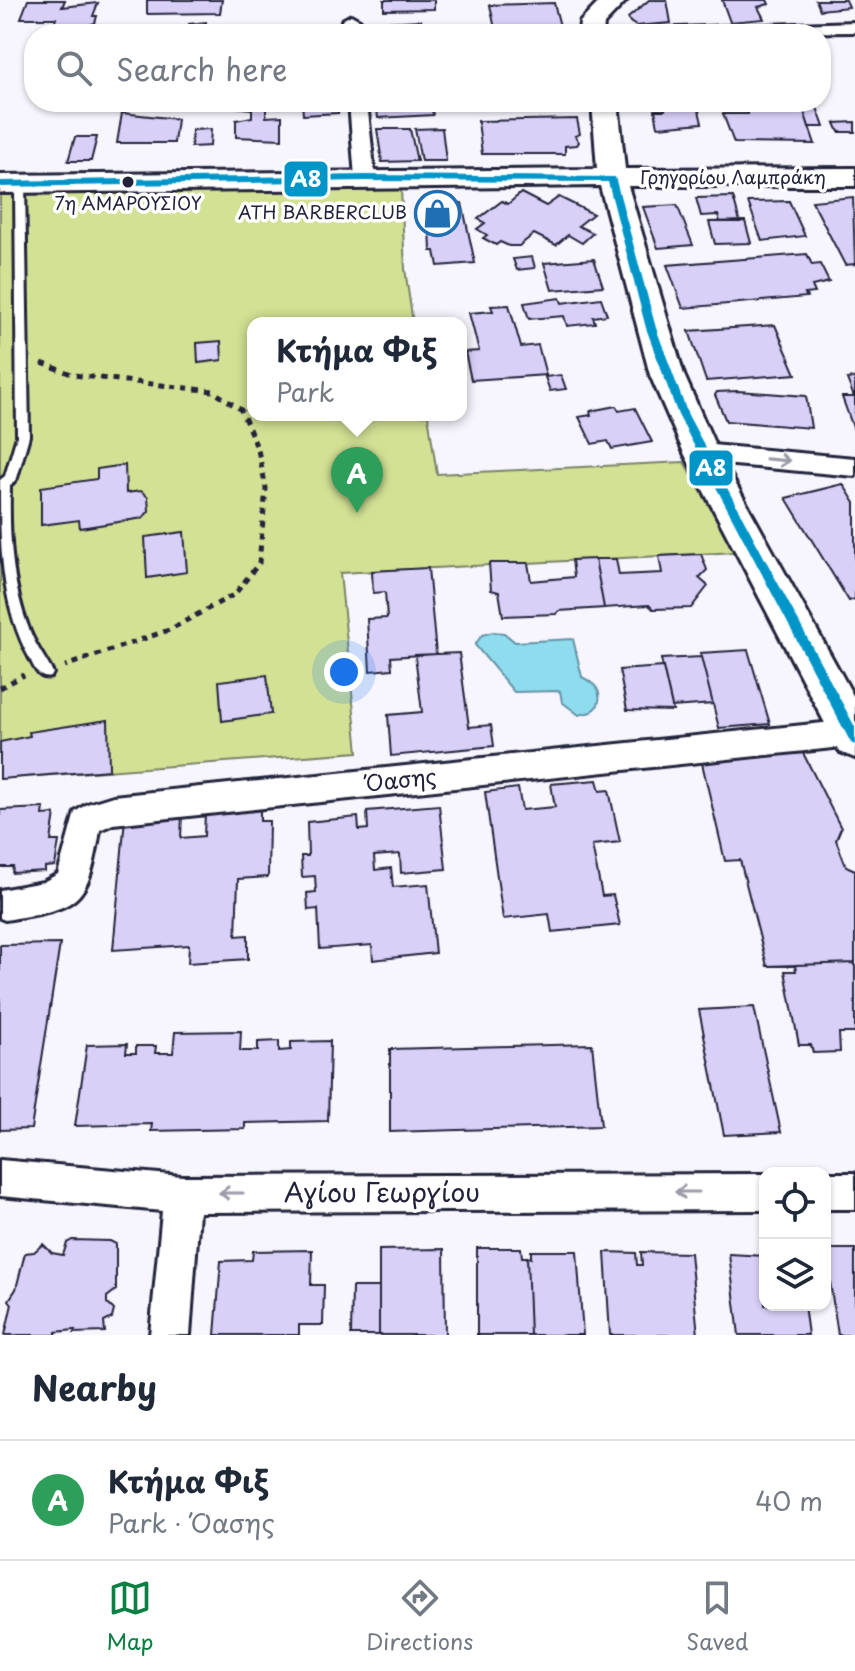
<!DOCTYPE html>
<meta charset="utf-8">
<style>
body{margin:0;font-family:"Playpen Sans",sans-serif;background:#f6f6f7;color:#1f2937}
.controls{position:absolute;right:24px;bottom:24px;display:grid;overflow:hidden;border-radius:16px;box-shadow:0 2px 6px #0004}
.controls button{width:72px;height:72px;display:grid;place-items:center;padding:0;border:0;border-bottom:2px solid #e0e1e3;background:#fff;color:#1f2937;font:40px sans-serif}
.you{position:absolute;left:344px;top:672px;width:28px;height:28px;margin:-20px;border:6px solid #fff;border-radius:50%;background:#1a73e8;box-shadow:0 0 0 12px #1a73e833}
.badge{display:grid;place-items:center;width:52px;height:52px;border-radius:50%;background:#0b8043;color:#fff;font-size:26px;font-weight:700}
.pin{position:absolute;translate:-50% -66px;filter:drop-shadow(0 2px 4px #0008)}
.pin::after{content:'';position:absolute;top:42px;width:28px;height:24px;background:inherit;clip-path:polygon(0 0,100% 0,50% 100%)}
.popup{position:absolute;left:247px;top:317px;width:220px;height:104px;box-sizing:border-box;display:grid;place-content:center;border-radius:16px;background:#fff;filter:drop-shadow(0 2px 6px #0005);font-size:26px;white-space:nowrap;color:#747a83}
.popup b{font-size:30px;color:#1f2937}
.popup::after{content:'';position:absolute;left:50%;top:100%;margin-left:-16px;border:16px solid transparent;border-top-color:#fff}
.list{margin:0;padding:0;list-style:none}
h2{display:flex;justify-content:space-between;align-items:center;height:104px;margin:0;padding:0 32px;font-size:34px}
h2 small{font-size:26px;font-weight:400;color:#747a83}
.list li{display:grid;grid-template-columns:52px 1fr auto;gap:24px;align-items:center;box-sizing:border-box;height:120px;padding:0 32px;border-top:2px solid #e0e1e3}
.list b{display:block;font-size:30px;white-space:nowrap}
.list p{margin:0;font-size:26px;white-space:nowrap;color:#747a83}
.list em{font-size:26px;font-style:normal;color:#747a83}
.icon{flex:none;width:44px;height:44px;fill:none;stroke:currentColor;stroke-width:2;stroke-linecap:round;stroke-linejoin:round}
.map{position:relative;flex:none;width:855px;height:1335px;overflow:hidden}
.search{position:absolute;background:#fff;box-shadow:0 2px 6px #0004;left:24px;right:24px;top:24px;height:88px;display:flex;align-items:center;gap:20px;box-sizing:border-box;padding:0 28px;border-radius:32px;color:#747a83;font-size:30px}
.sheet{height:224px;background:#fff}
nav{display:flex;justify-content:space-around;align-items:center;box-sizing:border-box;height:112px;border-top:2px solid #e0e1e3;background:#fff;font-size:22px;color:#747a83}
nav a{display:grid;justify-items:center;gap:4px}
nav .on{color:#0b8043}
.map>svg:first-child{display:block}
.green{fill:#d2e194;stroke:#7a8268;stroke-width:2}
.water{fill:#8edced;stroke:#6392a6;stroke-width:2}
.building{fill:#d9d0f8;stroke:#22223b;stroke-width:2}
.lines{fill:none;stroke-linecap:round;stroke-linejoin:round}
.lane-casing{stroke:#22223b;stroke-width:6}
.street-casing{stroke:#22223b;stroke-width:6}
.secondary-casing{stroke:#22223b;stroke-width:6}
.path{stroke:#22223b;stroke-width:5;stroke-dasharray:6 6;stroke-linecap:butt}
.lane{fill:#fff;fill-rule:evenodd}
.street{fill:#fff;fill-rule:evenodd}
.secondary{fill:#fff;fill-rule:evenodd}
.bus-1-casing{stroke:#fff;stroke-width:6}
.bus-1{fill:#0095c8;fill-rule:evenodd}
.oneway{stroke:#9c9ca7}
.bus-dot{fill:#22223b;stroke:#fff;stroke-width:3}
.labels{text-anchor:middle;stroke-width:7;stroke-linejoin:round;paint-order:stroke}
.far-street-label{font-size:18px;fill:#22223b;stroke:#fff}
.far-bus-label{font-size:18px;fill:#22223b;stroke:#fff}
.far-poi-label{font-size:18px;fill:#22223b;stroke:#fff;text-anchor:end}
.street-label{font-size:22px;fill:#22223b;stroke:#fff}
.near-street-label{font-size:26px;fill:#22223b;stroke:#fff}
.line-badge{stroke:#fff;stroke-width:3}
.badge-label{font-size:22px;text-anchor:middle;font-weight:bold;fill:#fff}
</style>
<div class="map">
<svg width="855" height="1335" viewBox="0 0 855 1335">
<rect width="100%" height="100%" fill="#f7f6fe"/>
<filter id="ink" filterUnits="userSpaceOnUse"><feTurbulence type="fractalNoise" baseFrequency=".0125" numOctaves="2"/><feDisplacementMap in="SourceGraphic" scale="16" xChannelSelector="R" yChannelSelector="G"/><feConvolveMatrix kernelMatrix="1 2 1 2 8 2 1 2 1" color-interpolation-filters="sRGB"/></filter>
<g filter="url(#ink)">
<path class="green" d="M401,189l4,80 8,54h-160v92h175l9,59 247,-12 52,90 -396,21 18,179 -358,27v-584z"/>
<path class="water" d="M493,632l11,1 11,9 58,-3 9,38c12,6 21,13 16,28l-7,7 -12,3 -17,-13 -2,-11 -46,1 -39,-47 7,-10z"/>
<path class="building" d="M28,0h37l-3,7 36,-4 -5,13h4l-2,7 -6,2h-35l2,-7h-35z
M147,0h75l-2,13 -73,1z
M384,0h50v9l-50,1z
M649,0h18l4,23 -35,3 -6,-4 -2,-4z
M722,0h45l2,4 -11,3 6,12 -34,3z
M816,0h30l3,7 -29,3z
M554,3l8,31h-66l-6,-29z
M421,20l2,12 -58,2 -1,-11z
M206,22v8l6,-1v5h-24l1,-10z
M279,28v6h-43l8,-4z
M236,102h45l1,5 -16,1v9l16,-1v23l-46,-2v-17l16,-3v-8l-16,-2z
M302,102h40v8h-5l1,3 -35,2z
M376,102h55l2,13 -55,3z
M663,102h34l5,21 -44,4 -3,-17h10z
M815,102l9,25h-15l-8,-25z
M754,103h47l14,41 -81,-1 -11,-29h25l-2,-7h9z
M122,113l55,6 -3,24h-57z
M577,119l3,15 -5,2 4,6 -2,3 -12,1v8h-83l-4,-33z
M855,122v10h-16l-4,-9z
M442,128l4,33h-25l-6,-32z
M211,129l-1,17 -19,1 1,-17z
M377,129h33l7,32 -35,1z
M75,137h22l-6,24h-23z
M521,193l25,13 13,-9 34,17 -15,12 15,7 -11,10 -14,-8 -12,10 -22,-11 -15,12h-10l-9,-4 -4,3 -13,-7 4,-3 -10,-6 8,-6 -7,-4 24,-18 6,3z
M733,197l7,25h-20l-2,-7 -17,1 -5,-18z
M853,197l2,67 -10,1 -33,-64z
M789,201l16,35 -43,5 -14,-39z
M462,203l13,60 -37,3 -3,-15h-4l-1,-24h-4l-4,-21z
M677,205l16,40 -35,3 -15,-41z
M745,221l6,22 -36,1 -6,-22z
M807,254l5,11 8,-1 9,18 -17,4 3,7 -10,1 2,3 -124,11 -16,-43z
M532,257l3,11 -18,2 -4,-11z
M594,259l9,27 -51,4 -8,-27z
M560,298l2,5 39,-5 6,17 -14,2 2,6 -28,3 -3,-10 -35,3 -5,-16z
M509,305l12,42 17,-2 8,30 -75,5 -6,-28 14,-1 -10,-38 24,-2 -2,-5z
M775,325l21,49 -90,7 -17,-50z
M221,341l1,19 -24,3 -1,-20z
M561,375l5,14 -16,2 -5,-14z
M855,378v55l-13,-36h12l-7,-18z
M738,391l68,5 5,32 -85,-7 -11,-26 2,-3z
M616,406l3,5 16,-3 17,34 -40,7 -4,-8 -16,3 -13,-27 12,-2 -1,-4z
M125,465l1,28 15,-2 7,6 1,14 -6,7 -63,10 -1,-8 -38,5v-38l56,-8v-10z
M843,484l12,19v96l-6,2 -63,-103z
M184,532l3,40 -40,6 -2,-41z
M701,554l6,16 -8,8 9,8 -17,22 -38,1 -4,-4 -45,3 -9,-49h21l3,16 43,-2 -3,-17z
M595,559l9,49 -45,3 -3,3 -53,2 -4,-24 -8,-2 -2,-27h39l3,18 43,-4 -2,-17z
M428,568l8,86 -45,3 1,12 -22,2 -3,-52 20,-1 -2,-26 -12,1 -1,-22z
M748,650l22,74 -51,4 -19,-75z
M459,653l10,74 22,-2 3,21 -103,10 -3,-41 34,-3 -7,-57z
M701,657l12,47 -41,3 -11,-48z
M663,667l10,44 -46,-1 -8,-40z
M267,675l4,39 -49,7 -3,-40z
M108,720l1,50 -109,9v-37l30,-6 -1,-4z
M803,753l38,75 -5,12 10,26 9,4v93l-88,3 -27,-106 -15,1 -24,-102z
M597,780l3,11 9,-1 11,52 -28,3 10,51 11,-1 7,30 -68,7 -3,-18 -46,5 -18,-127 33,-4 4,22 33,-3 -4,-23z
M439,805l7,64 -45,4 -1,-19 -26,2 1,14 16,-2 2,19 35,-3 7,69 -62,7 -1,-15 -52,4 -2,-40 -10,1 -1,-17 9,-1 -1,-16 -13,1 -1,-21h7l-1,-34 51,-5 1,13 9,-1 -1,-18z
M44,808l-1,7 12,-1 -4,27h8l-4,25 -10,1v4l-33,2 1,-6h-13v-57z
M260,810v11h9l-1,56 -30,2 -2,57 12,-1v24l-60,4 1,-18 -76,5 12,-132 57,-4 -1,24 23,-2 1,-23z
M60,944l-29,185 -31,1v-185z
M855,963v70h-16l1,19 -27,1 -2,-8h-12l-14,-74h11l-1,-6z
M754,1007l27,125 -57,3 -25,-125z
M241,1031l-1,20h18v-9l21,-1v10l12,-1v-8l39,-1 -2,80 -83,2v6l-94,2 1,-7 -77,2 12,-81 40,-1 -1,9h10v-7h20l-1,7h18l2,-21z
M592,1044l9,82 -211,6v-83z
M72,1240l38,1 6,3v46l-9,7v6l7,7 -2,8 -8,4 1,10 -31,1 1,-3 -19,2v3h-51l7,-31 -3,-4 7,-11 9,-36 9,-1 9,-8 9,9 11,2 4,-12z
M477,1248h44l1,9h5l3,78h-53z
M444,1249l1,86h-66v-85z
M825,1249h30v86h-17z
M312,1250l-1,35h13l-1,40h-24v10h-84l6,-74 31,-1 1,-9z
M531,1251h46l6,84h-53l-3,-78 4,1z
M605,1252l31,1 1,12h5l-1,-13 49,1 8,82h-88z
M729,1254l36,2v49h39l4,30h-69z
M352,1287h27v48h-28z"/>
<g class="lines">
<defs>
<path id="lane" d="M20,179l5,3 4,254 -12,42 -7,8c-1,48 1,97 19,143 6,16 16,29 24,44l-2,4c-12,3 -16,-8 -21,-18 -30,-55 -30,-117 -30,-179l5,-4 12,-40 -2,-254z"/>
<path id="street" d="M351,15l9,5 1,14h-18l-1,-14z
M855,22v10l-214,2 9,-5z
M349,102h18l8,76 -10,6 -10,-6z
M701,444l154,14v18l-154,-14 -9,-2 -3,-7 3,-7z
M852,720l3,1v24l-3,1 -739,78 -13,6c-12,76 -22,78 -95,90l-5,-2v-28l43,-8 15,-8 17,-62 12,-8 26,-8z
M0,1160l182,16 583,-2v36l-566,2 -9,123h-40l12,-124 -162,-15z
M824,1173h31v36h-30z"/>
<path id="secondary" d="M601,0h26l-23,24 -1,10h-24l1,-12z
M592,102h26l7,67 230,-1v18h-227l56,189 34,77 137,247v59l-15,-6 -156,-299 -34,-78 -50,-189 -600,7v-18l597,-6z"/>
</defs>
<use href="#lane" class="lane-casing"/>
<use href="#street" class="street-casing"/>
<use href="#secondary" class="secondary-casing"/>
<path class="path" d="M42,363l32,12 139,16 28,19 17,40 8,38 -7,75 -24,31 -66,36 -104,36
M0,688l24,-13"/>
<use href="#lane" class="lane"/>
<use href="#street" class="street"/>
<use href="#secondary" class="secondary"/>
<defs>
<path id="bus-1" d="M365,175l250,2 41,151 32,87 167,312v18l-4,-2 -173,-328 -32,-87 -38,-146 -243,-1 -365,6v-6z"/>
</defs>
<use href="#bus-1" class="bus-1-casing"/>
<use href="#bus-1" class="bus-1"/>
</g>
<defs><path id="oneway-shaft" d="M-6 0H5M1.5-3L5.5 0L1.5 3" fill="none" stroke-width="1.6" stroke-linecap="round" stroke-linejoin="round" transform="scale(2)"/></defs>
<g class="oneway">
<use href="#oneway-shaft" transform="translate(778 460) rotate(5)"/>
<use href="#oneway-shaft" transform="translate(687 1192) rotate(180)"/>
<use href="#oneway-shaft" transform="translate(231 1193) rotate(180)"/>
</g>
</g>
<defs>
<symbol id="shop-ring" viewBox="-11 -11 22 22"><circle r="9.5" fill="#fff" stroke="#1f6fb2" stroke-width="1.5"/><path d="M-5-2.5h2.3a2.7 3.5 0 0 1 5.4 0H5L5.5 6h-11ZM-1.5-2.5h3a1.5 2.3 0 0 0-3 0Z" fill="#1f6fb2"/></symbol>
</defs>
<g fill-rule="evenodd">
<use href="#shop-ring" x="412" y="188" width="51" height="51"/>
</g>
<circle class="bus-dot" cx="128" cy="182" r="7"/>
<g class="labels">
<g class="far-street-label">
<text x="733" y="184">Γρηγορίου Λαμπράκη</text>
</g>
<g class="far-bus-label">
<text x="128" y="210">7η ΑΜΑΡΟΥΣΙΟΥ</text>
</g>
<g class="far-poi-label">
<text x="407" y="219">ATH BARBERCLUB</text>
</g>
<g class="street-label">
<text transform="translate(401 780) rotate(-6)" y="8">Όασης</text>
</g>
<g class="near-street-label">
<text x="382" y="1202">Αγίου Γεωργίου</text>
</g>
</g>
<g class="line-badge">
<rect x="283" y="160" width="46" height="38" rx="8" fill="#0095c8"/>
<rect x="688" y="449" width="46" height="38" rx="8" fill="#0095c8"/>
</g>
<g class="badge-label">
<text x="306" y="187">A8</text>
<text x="711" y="476">A8</text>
</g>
</svg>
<div class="controls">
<button><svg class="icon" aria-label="locate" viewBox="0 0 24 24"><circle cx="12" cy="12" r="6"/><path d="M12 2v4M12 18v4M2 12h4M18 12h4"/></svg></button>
<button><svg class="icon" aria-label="layers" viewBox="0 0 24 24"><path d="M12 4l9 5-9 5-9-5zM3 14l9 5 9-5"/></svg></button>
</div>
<div class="you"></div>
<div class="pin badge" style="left:357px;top:513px;background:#2e9e5b">A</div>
<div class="popup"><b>Κτήμα Φιξ</b>Park</div>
<div class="search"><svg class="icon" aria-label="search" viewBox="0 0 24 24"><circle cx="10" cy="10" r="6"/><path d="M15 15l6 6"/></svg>Search here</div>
</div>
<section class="sheet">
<h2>Nearby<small></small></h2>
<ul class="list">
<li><span class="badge" style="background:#2e9e5b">A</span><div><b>Κτήμα Φιξ</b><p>Park · Όασης</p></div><em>40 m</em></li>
</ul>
</section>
<nav>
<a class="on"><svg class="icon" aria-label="map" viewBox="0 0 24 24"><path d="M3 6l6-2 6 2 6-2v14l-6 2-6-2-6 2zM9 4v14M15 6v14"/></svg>Map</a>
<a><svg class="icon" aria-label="directions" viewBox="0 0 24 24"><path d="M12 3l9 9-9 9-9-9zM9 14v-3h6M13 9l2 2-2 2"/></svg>Directions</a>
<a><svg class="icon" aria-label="saved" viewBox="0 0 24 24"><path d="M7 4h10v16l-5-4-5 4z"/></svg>Saved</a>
</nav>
